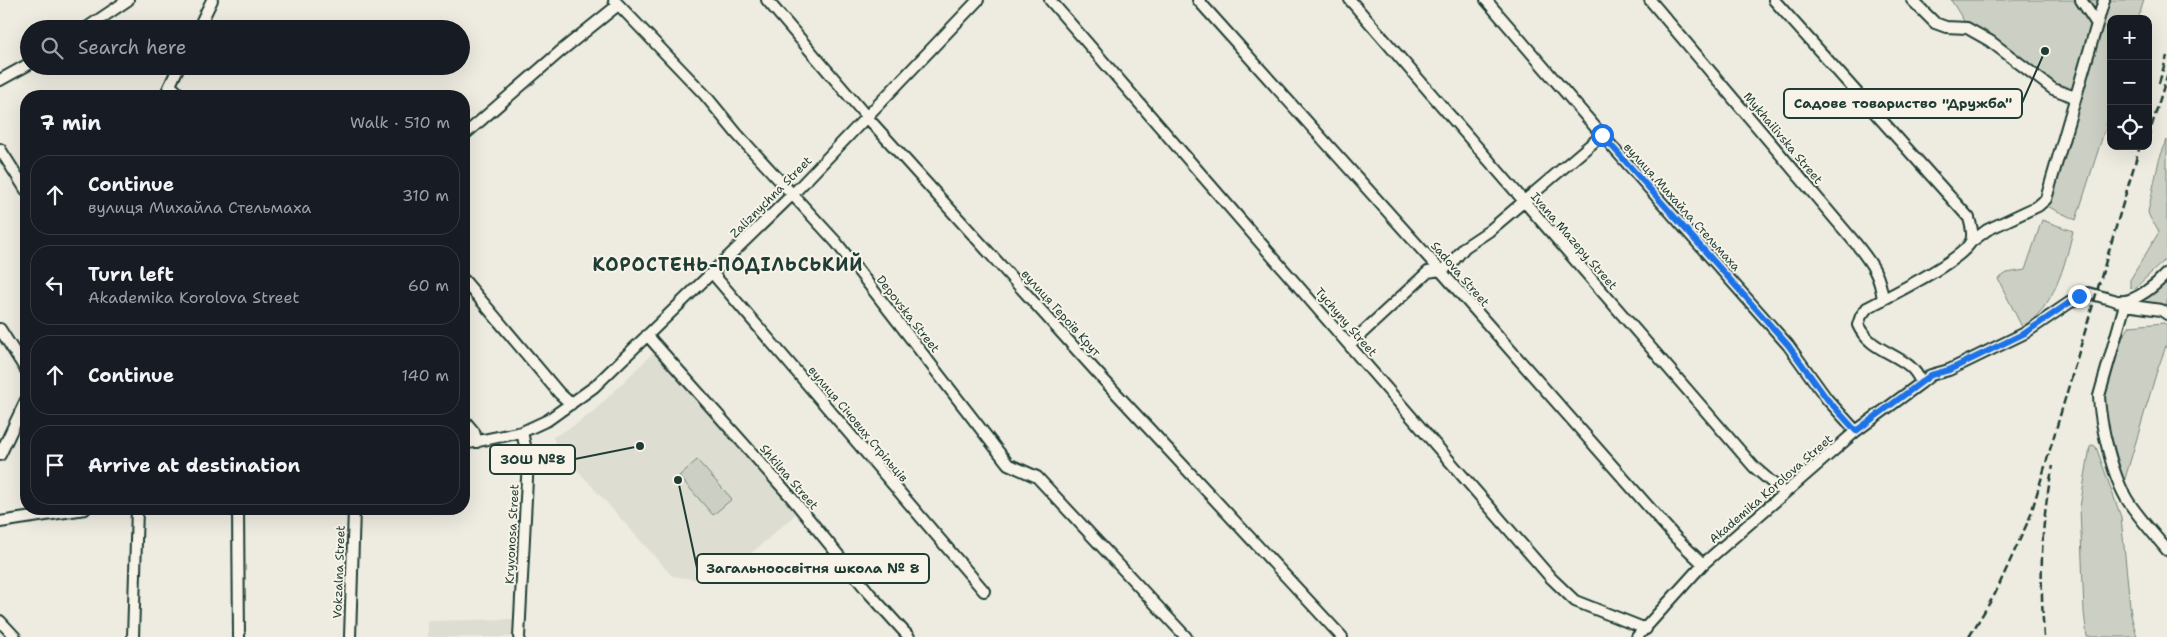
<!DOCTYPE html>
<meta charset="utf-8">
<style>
body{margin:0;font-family:"Shantell Sans",sans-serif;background:#20242c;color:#f1f3f6}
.controls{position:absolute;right:15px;top:15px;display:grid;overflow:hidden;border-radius:10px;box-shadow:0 5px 20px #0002}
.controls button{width:45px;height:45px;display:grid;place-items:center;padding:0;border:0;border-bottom:1px solid #363941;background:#171b24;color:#f1f3f6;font:25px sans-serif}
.stop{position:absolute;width:15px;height:15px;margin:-11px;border:4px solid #1a73e8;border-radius:50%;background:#fff}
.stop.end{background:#1a73e8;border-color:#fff;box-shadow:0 1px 5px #0008}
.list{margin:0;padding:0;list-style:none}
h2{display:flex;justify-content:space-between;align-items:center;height:65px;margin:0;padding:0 20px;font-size:21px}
h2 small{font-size:16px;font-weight:400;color:#9ea1a6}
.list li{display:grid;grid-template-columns:32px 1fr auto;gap:15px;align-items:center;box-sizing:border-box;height:80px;margin:0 10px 10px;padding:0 10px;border:1px solid #363941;border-radius:20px}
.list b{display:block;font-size:19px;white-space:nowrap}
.list p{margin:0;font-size:16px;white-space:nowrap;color:#9ea1a6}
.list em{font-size:16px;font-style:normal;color:#9ea1a6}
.icon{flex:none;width:28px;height:28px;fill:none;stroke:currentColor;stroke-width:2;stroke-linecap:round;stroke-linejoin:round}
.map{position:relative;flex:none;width:2167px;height:637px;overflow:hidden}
.search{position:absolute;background:#171b24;box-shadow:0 5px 20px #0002;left:20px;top:20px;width:450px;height:55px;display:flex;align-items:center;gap:12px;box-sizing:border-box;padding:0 18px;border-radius:28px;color:#9ea1a6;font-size:19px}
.panel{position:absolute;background:#171b24;box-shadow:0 5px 20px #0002;left:20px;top:90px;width:450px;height:425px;border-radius:20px}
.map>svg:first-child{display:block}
.built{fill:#ddddd2}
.green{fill:#cccfc4;stroke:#76867c}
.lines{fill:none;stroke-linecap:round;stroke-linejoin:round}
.minor-casing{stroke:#1f3d34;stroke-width:14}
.minor{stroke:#f7f3e8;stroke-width:10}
.rail{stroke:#1f3d34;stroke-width:2.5;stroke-dasharray:8 4;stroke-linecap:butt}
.route{stroke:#1a73e8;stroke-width:6}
.labels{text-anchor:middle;stroke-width:4;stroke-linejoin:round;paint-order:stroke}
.street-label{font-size:12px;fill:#1f3d34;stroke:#f7f3e8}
.district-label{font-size:18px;font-weight:bold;letter-spacing:1px;fill:#1f3d34;stroke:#f7f3e8}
.leader{fill:none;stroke:#1f3d34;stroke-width:2}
.callout-dot{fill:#1f3d34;stroke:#f7f3e8;stroke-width:2}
.callout{fill:#f7f3e8;stroke:#1f3d34;stroke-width:2}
.callout-label{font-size:14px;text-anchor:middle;font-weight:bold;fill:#1f3d34}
</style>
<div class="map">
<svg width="2167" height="637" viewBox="0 0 2167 637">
<rect width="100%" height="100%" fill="#eeece1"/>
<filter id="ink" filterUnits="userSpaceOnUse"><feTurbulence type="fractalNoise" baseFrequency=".02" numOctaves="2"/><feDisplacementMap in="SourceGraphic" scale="10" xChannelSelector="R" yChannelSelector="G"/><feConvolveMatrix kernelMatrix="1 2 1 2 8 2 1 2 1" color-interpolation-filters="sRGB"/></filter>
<g filter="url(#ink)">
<path class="built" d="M654,352l89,95 55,65 -80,71 -46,-7 -116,-130 -3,-9 20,-11 19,-13z
M513,619l-1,18h-84v-16z"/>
<path class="green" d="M1951,0h193l-6,19h-27v91l-35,110 -29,-14 28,-98 -69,-49 -43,-34 1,-4z
M2167,140v118l-33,31 -4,-2v-7l29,-48c-3,-8 -9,-11 -11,-20l11,-52z
M2042,220l31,11c-8,34 -19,78 -51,96l-24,-48 9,-6 18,-3z
M2167,282v29l-29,-8z
M2164,323l3,2v18l-11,31 -32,108 -20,-72 1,-13 17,-59 8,-12z
M2093,445l3,2 25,70 10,98 6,22h-50l-3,-25 -4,-105 10,-60z
M697,460l35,39 -19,16 -34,-39z"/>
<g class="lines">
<defs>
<path id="minor" d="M614,0l91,95 32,39 99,108 172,222 29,13 149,160
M767,0l99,116 236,262 240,259
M1050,0l501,578 24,23 71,28
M1198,0l242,270 236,268 27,26
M1350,0l404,467 30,26
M1486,0l116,135 186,210 39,54 29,32
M1650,0l207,245c15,19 23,30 26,55
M1912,0l23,23 11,4 21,1 23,13 63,48 22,8
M2081,0l16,24
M85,29l43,-29
M198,29l14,-29
M0,80l29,-16
M170,85l11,11
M165,96l14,-30
M464,135l98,-85 56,-45
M0,149l26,41
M1971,242l16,-12 51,-24 8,-7 58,-199
M713,274l271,317
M464,280l95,113 12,11
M2120,301c15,2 37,-17 47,-28
M2126,301l-27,95c1,28 14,82 29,105 11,17 26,33 39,49
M0,329l26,41
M647,335l144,162 79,97 39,43
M1349,345l79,-73 12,-2 9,-4 16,-19 24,-16 113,-96
M1921,383l10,-8 18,-5 76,-37 44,-30 19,-10 26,7 11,5 36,5 6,4
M464,420l10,12 3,10
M464,444l58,-12 26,-12 46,-33 199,-193 185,-194
M0,455l26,-55
M238,509l1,128
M0,522l85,-13
M0,621l15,16
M133,637l4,-128
M350,637l4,-128
M519,637l9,-178 -6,-27
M1637,637l66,-73 153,-133 65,-48c-10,-30 -49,-27 -63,-58l3,-9 6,-8c20,-11 97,-48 104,-67 3,-7 0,-15 -2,-23l-195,-218"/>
</defs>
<use href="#minor" class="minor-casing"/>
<use href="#minor" class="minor"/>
<path class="rail" d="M2159,83l8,-27
M2148,138l19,-62
M1969,637l26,-43 35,-77 110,-371
M2044,637c-4,-58 -4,-114 9,-171"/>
</g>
</g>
<g class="lines" filter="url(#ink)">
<path class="route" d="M1602,135l186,210 39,54 29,32 75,-56 18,-5 76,-37 54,-37"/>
</g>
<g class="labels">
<g class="street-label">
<text transform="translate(1783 138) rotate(50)" y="4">Mykhailivska Street</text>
<text transform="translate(771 197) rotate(-45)" y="4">Zaliznychna Street</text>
<text transform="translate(1682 207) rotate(48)" y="4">вулиця Михайла Стельмаха</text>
<text transform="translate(1574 241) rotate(49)" y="4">Ivana Mazepy Street</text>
<text transform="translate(1460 274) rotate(49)" y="4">Sadova Street</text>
<text transform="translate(1061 313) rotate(48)" y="4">вулиця Героїв Крут</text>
<text transform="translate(908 314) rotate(52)" y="4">Depovska Street</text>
<text transform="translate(1346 322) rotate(49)" y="4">Tychyny Street</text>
<text transform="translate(858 424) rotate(50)" y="4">вулиця Січових Стрільців</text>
<text transform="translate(789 477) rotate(49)" y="4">Shkilna Street</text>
<text transform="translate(1771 489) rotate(-41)" y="4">Akademika Korolova Street</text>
<text transform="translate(512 534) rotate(-87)" y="4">Kryvonosa Street</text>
<text transform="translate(339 572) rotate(-88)" y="4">Vokzalna Street</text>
</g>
<g class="district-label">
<text x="728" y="271">КОРОСТЕНЬ-ПОДІЛЬСЬКИЙ</text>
</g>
</g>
<path class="leader" d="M2045 51L2022 103M640 446L575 459M678 480L697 568"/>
<g class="callout-dot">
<circle cx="2045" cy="51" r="5"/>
<circle cx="640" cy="446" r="5"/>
<circle cx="678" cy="480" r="5"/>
</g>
<g class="callout">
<rect x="1784" y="89" width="238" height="29" rx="5"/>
<rect x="490" y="445" width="85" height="29" rx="5"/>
<rect x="697" y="554" width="232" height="29" rx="5"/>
</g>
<g class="callout-label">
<text x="1903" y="108">Садове товариство "Дружба"</text>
<text x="533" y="464">ЗОШ №8</text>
<text x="813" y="573">Загальноосвітня школа № 8</text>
</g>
</svg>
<div class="controls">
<button>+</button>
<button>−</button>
<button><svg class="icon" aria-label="locate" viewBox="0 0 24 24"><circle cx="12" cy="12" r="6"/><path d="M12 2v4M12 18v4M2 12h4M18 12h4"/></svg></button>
</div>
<div class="stop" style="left:1602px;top:135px"></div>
<div class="stop end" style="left:2079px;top:296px"></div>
<div class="search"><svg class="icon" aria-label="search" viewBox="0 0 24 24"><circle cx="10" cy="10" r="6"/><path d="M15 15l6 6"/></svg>Search here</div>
<section class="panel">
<h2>7 min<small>Walk · 510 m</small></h2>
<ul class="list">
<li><svg class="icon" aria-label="ahead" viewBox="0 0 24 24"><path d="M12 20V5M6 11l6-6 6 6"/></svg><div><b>Continue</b><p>вулиця Михайла Стельмаха</p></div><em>310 m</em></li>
<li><svg class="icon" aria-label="left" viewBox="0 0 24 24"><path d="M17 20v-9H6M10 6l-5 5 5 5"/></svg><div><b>Turn left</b><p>Akademika Korolova Street</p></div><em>60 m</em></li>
<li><svg class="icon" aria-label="ahead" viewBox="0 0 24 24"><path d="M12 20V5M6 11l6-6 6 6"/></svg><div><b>Continue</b></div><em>140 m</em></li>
<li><svg class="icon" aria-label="arrive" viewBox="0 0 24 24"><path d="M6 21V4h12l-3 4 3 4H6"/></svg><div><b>Arrive at destination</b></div></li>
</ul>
</section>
</div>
